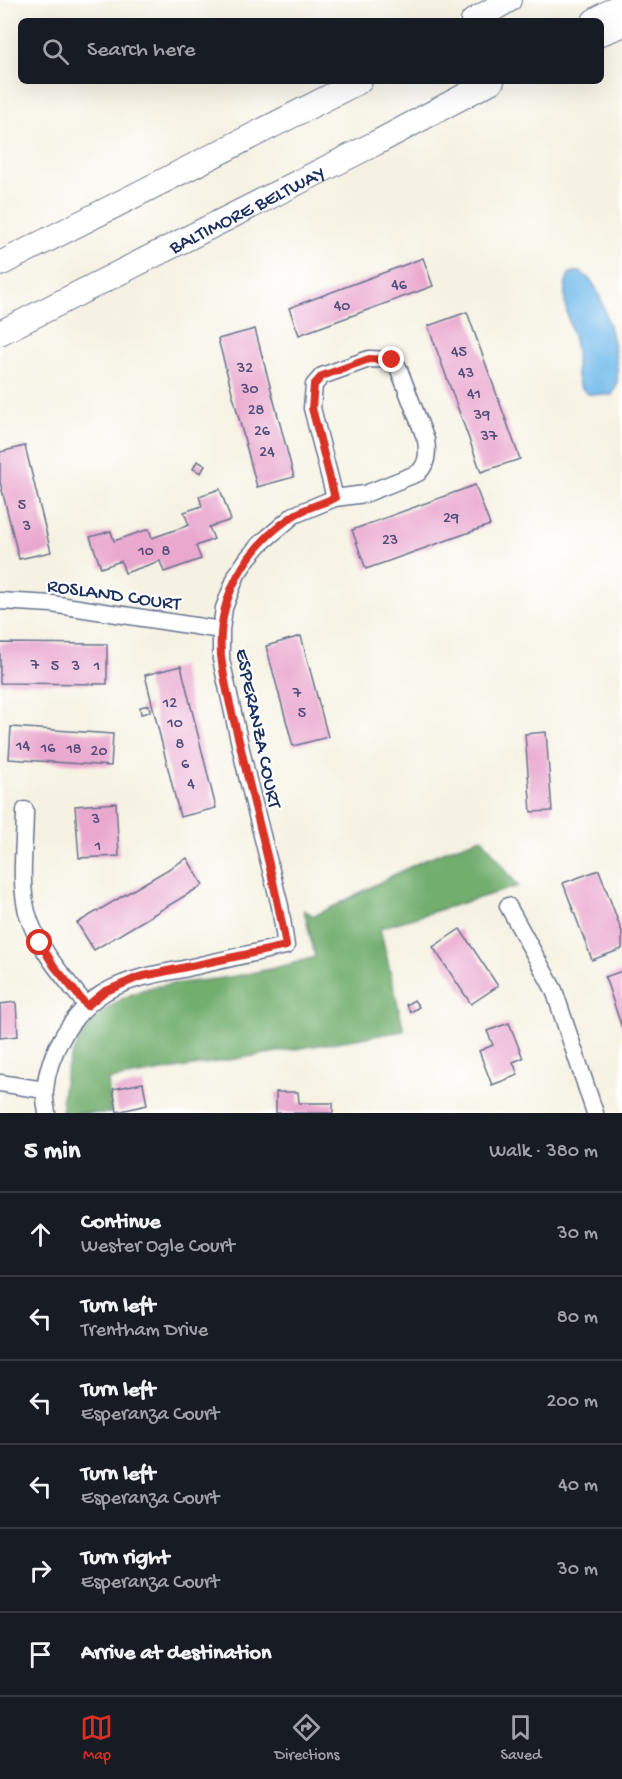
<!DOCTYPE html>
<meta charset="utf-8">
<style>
body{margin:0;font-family:"Gochi Hand",sans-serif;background:#242831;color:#f1f3f6}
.stop{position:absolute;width:18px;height:18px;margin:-14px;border:4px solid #d93025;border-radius:50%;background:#fff}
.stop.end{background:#d93025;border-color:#fff;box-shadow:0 2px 6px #0008}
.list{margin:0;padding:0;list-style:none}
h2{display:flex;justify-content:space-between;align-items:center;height:78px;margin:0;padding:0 24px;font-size:26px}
h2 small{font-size:20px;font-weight:400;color:#9ea1a6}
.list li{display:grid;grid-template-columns:39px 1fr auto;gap:18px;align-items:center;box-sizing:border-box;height:84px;padding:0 24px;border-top:2px solid #363941}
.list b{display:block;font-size:22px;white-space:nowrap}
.list p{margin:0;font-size:20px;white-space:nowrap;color:#9ea1a6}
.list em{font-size:20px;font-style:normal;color:#9ea1a6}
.icon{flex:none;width:33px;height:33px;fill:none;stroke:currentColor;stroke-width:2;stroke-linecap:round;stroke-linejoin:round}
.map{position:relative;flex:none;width:622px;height:1113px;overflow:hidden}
.search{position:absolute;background:#171b24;box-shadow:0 6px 24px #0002;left:18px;right:18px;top:18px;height:66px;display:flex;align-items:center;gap:15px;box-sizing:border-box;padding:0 21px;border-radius:9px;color:#9ea1a6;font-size:22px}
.sheet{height:582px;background:#171b24}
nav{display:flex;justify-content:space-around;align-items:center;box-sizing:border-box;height:84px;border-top:2px solid #363941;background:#171b24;font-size:16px;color:#9ea1a6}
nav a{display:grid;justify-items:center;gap:3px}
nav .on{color:#d93025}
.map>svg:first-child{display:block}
.forest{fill:#72ae6e;stroke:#466e66;stroke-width:1.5}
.water{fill:#71baea;stroke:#4674a4;stroke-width:1.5}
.building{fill:#eaa8cf}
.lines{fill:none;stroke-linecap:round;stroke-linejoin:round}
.minor-casing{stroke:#68738d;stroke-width:19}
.highway-casing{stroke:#68738d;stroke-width:26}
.minor{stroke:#fff;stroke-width:16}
.highway{stroke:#fff;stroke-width:24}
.route{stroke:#d93025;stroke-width:8}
.labels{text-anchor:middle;stroke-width:4.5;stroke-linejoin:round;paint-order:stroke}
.number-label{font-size:16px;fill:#4f4d7a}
.street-label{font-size:20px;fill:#1b2f5e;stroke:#fff}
</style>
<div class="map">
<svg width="622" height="1113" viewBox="0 0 622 1113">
<rect width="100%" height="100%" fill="#fff"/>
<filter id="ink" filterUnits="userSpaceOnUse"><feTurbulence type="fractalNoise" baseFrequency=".0167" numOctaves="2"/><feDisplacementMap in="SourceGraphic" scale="12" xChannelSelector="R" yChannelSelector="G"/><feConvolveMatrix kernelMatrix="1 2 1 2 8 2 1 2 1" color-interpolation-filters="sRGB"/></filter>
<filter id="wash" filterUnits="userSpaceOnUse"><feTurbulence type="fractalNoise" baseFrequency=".008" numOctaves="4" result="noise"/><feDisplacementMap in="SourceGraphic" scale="24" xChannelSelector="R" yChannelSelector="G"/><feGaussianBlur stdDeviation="1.35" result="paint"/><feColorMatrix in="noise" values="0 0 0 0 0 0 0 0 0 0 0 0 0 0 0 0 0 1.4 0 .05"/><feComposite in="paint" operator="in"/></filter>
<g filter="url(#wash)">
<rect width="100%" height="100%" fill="#f6f2e3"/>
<path class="forest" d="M482,838l36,48 -138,42 24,103 -296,49 3,33h-49c-2,-61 31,-111 91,-126 22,-5 46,-5 69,-9 32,-4 62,-12 93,-21l-11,-47 10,6c56,-26 108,-61 168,-78z"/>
<path class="water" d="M574,272h7c3,3 8,6 11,10 12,16 30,85 24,105 -1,3 -3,5 -4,8l-24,-1c-4,-3 -7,-6 -9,-10 -4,-10 -2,-22 -3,-33 -3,-25 -19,-53 -7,-77z"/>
<g id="blocks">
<path class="building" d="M423,258l10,28 -134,49 -10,-27z
M467,312l53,147 -39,13 -53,-146z
M255,329l39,148 -37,10 -39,-148z
M25,446l26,106 -32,7 -19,-77v-30z
M197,461l8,4 -4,8 -8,-4z
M475,485l15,40 -124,44 -14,-39z
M220,489l11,31 -22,7 5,12 -18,7 5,13 -37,13 -4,-11 -35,12 -4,-12 -20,7 -11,-31 21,-6 3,10 35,-12 3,9 37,-13 -5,-13 18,-6 -3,-10z
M301,636l27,101 -35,9 -27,-100z
M0,643l107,1v40l-107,-1z
M181,666l35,142 -36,9 -35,-142z
M149,705l1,7 -9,2 -1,-7z
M11,727l102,7 -2,32 -102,-7z
M546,732l6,79 -21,1 -6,-78z
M116,803l3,53 -40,2 -4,-52z
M187,858l16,27 -109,65 -17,-27z
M599,870l23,62v17l-30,11 -29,-77z
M460,929l38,57 -27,18 -38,-57z
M622,971v57l-17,-51z
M414,1000l5,7 -8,5 -5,-7z
M16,1002l2,34 -18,2v-34z
M509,1023l14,35 -10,4 5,13 -26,10 -13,-34 14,-6 -6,-14z
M143,1083l4,22 -30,7 -4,-23z
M276,1092h22l1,11h34v10h-57z"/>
</g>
</g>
<g filter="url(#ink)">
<use href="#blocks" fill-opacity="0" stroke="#68738d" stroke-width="1.5"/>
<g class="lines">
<defs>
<path id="minor" d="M0,601l52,3 169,26
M25,810c0,33 -6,71 2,102 10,36 37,65 60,94
M508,906l46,84 41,123
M0,1083l44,7
M47,1113c-1,-7 -3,-16 -2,-23 3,-37 28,-79 60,-98 25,-14 51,-18 78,-23 35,-8 69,-16 103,-23l-6,-40 -33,-130 -26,-117v-29l3,-22 13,-34 11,-16 12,-14 34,-29 41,-17 30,-4 53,-21c10,-9 10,-21 8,-33l-28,-73 -6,-7 -23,-1 -47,17 -8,9 -2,23 23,90"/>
<g id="highway">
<path d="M473,21l36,-21"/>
<path d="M594,21l28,-17"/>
<path d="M601,33l21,-8"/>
<path d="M0,264l360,-183"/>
<path id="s1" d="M0,333l376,-190 116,-62"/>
</g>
</defs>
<use href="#minor" class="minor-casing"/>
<use href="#highway" class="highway-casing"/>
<use href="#minor" class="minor"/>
<use href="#highway" class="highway"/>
</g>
</g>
<g class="lines" filter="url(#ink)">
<path class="route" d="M40,943l14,23 33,40 17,-14 35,-15 147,-31c-11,-67 -30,-131 -45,-197 -7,-30 -17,-62 -20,-94 -4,-57 24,-107 72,-139 12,-8 28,-12 42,-18l-23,-90 2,-23 8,-9 47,-17 23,1"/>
</g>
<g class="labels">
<g class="number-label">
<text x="399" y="289">46</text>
<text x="342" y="310">40</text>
<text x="459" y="356">45</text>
<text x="245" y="372">32</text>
<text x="466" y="377">43</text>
<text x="250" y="393">30</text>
<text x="474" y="398">41</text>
<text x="256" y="414">28</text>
<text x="482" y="419">39</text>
<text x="262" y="435">26</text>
<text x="489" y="440">37</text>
<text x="267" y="456">24</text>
<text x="22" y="509">5</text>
<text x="451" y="522">29</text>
<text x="27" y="530">3</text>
<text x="390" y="544">23</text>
<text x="146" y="555">10</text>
<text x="166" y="555">8</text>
<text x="35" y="669">7</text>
<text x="55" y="670">5</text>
<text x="76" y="670">3</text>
<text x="97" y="670">1</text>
<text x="297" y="697">7</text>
<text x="170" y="707">12</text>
<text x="302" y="717">5</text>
<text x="175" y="727">10</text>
<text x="180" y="748">8</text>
<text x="23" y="750">14</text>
<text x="48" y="752">16</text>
<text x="74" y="753">18</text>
<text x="99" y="755">20</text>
<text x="185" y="768">6</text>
<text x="191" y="788">4</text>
<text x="96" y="823">3</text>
<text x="98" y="850">1</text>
</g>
<g class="street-label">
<text dy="7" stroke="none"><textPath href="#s1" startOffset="276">BALTIMORE BELTWAY</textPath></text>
<text transform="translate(114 593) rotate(8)" y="7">ROSLAND COURT</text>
<text transform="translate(260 728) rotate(78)" y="7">ESPERANZA COURT</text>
</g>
</g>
</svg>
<div class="stop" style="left:40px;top:943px"></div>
<div class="stop end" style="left:392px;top:360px"></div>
<div class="search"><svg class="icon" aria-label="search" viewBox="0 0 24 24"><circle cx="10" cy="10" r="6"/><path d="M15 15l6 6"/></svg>Search here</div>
</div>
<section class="sheet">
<h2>5 min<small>Walk · 380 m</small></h2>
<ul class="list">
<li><svg class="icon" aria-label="ahead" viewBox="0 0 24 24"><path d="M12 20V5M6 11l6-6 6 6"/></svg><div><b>Continue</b><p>Wester Ogle Court</p></div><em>30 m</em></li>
<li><svg class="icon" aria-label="left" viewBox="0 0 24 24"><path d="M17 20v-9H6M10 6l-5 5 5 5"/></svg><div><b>Turn left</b><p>Trentham Drive</p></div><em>80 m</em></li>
<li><svg class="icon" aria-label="left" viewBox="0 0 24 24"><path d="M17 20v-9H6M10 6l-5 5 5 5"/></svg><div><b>Turn left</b><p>Esperanza Court</p></div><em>200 m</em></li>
<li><svg class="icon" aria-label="left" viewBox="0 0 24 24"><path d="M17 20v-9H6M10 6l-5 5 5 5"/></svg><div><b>Turn left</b><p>Esperanza Court</p></div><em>40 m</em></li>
<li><svg class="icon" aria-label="right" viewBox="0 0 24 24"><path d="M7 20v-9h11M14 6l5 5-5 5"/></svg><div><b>Turn right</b><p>Esperanza Court</p></div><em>30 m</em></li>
<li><svg class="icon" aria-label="arrive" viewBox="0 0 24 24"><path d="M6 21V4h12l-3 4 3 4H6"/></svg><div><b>Arrive at destination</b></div></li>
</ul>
</section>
<nav>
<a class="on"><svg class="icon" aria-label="map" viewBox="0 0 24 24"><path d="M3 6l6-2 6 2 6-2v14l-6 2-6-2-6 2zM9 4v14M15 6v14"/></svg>Map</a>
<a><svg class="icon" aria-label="directions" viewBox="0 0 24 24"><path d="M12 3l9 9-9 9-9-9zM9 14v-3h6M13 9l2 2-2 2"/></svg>Directions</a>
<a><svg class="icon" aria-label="saved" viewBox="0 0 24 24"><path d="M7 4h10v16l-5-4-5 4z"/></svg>Saved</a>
</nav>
